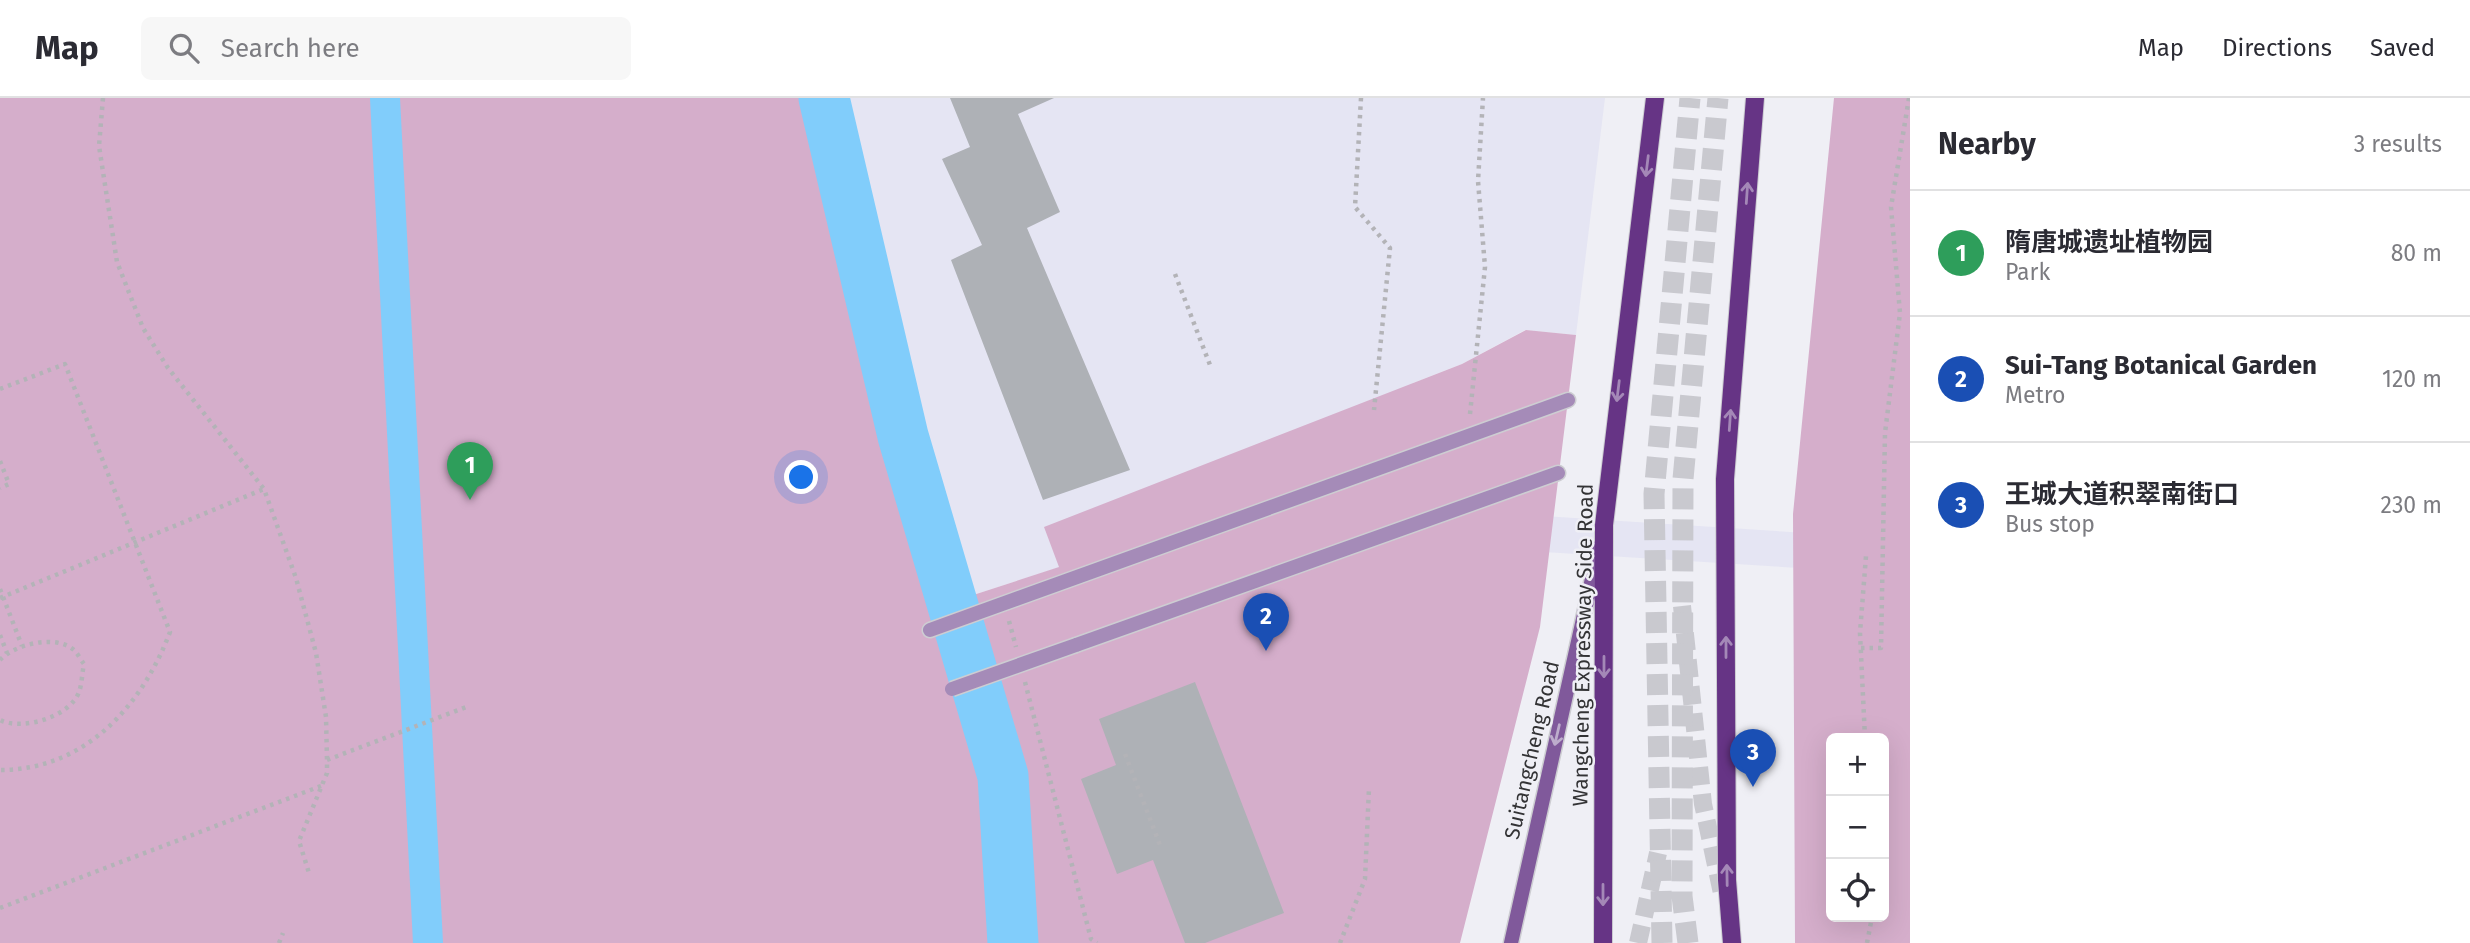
<!DOCTYPE html>
<meta charset="utf-8">
<style>
body{margin:0;font-family:"Fira Sans","Noto Sans SC",sans-serif;background:#f7f7f7;color:#2b2b33}
.controls{position:absolute;right:21px;bottom:21px;display:grid;overflow:hidden;border-radius:10px;box-shadow:0 7px 28px #0002}
.controls button{width:63px;height:63px;display:grid;place-items:center;padding:0;border:0;border-bottom:2px solid #e1e1e2;background:#fff;color:#2b2b33;font:35px sans-serif}
.you{position:absolute;left:802px;top:380px;width:24px;height:24px;margin:-18px;border:5px solid #fff;border-radius:50%;background:#1a73e8;box-shadow:0 0 0 10px #1a73e833}
.badge{display:grid;place-items:center;width:46px;height:46px;border-radius:50%;background:#d93025;color:#fff;font-size:23px;font-weight:700}
.pin{position:absolute;translate:-50% -58px;filter:drop-shadow(0 2px 4px #0008)}
.pin::after{content:'';position:absolute;top:37px;width:24px;height:21px;background:inherit;clip-path:polygon(0 0,100% 0,50% 100%)}
.list{margin:0;padding:0;list-style:none}
h2{display:flex;justify-content:space-between;align-items:center;height:91px;margin:0;padding:0 28px;font-size:30px}
h2 small{font-size:23px;font-weight:400;color:#7c7c81}
.list li{display:grid;grid-template-columns:46px 1fr auto;gap:21px;align-items:center;box-sizing:border-box;height:126px;padding:0 28px;border-top:2px solid #e1e1e2}
.list b{display:block;font-size:26px;white-space:nowrap}
.list p{margin:0;font-size:23px;white-space:nowrap;color:#7c7c81}
.list em{font-size:23px;font-style:normal;color:#7c7c81}
.icon{flex:none;width:38px;height:38px;fill:none;stroke:currentColor;stroke-width:2;stroke-linecap:round;stroke-linejoin:round}
.map{position:relative;flex:none;width:1910px;height:845px;overflow:hidden}
header{display:flex;align-items:center;gap:42px;box-sizing:border-box;height:98px;padding:0 35px;background:#fff;border-bottom:2px solid #e1e1e2}
header strong{font-size:33px}
nav{display:flex;gap:38px;margin-inline-start:auto;font-size:24px}
.search{width:490px;height:63px;background:#f7f7f7;display:flex;align-items:center;gap:18px;box-sizing:border-box;padding:0 24px;border-radius:10px;color:#7c7c81;font-size:26px}
main{display:flex}
aside{flex:1;background:#fff}
.map>svg:first-child{display:block}
.built{fill:#e5e5f3}
.green{fill:#d5aecb;fill-rule:evenodd}
.lines{fill:none;stroke-linecap:round;stroke-linejoin:round}
.canal{stroke:#81cdfb;stroke-width:30}
.river{stroke:#81cdfb;stroke-width:51}
.building{fill:#aeb1b6}
.primary-tunnel{stroke:#c9c9cf;stroke-width:18;stroke-dasharray:18 9;stroke-linecap:butt}
.highway-tunnel{stroke:#c9c9cf;stroke-width:21;stroke-dasharray:21 10;stroke-linecap:butt}
.street-casing{stroke:#cdcdd2;stroke-width:17}
.secondary-casing{stroke:#cdcdd2;stroke-width:17}
.primary-casing{stroke:#cdcdd2;stroke-width:20}
.path{stroke:#b3b3b7;stroke-width:4.5;stroke-dasharray:3.5 5;stroke-linecap:butt}
.street{stroke:#a58bb8;stroke-width:14}
.secondary{stroke:#80599b;stroke-width:14}
.primary{stroke:#663485;stroke-width:18}
.street-bridge-casing{stroke:#cdcdd2;stroke-width:17;stroke-linecap:butt}
.street-bridge{stroke:#a58bb8;stroke-width:14}
.oneway{stroke:#a488b7}
.oneway2{stroke:#bdaccc}
.labels{text-anchor:middle;stroke-width:5;stroke-linejoin:round;paint-order:stroke}
.street-label{font-size:21px;fill:#333335;stroke:#efeff5}
</style>
<header>
<strong>Map</strong>
<div class="search"><svg class="icon" aria-label="search" viewBox="0 0 24 24"><circle cx="10" cy="10" r="6"/><path d="M15 15l6 6"/></svg>Search here</div>
<nav><a>Map</a><a>Directions</a><a>Saved</a></nav>
</header>
<main>
<div class="map">
<svg width="1910" height="845" viewBox="0 0 1910 845">
<rect width="100%" height="100%" fill="#efeff5"/>
<path class="built" d="M840,0h765l-29,237 -51,-5 -63,34 -49,19 -11,124 483,31 -39,33 -508,-32 -199,210 -95,-222 16,40 -96,31z"/>
<path class="green" d="M0,0h840l124,500 95,-31 -15,-40 418,-163 64,-34 50,5 -36,292 -80,316h-1460z
M1834,0h76v845h-115l-2,-429zM1884,640v179h-53v-179z"/>
<g class="lines">
<path class="canal" d="M385,0l43,845"/>
<path class="river" d="M824,0l79,338 100,340 10,167"/>
</g>
<path class="building" d="M950,0h104l-36,16 42,98 -33,16 103,242 -87,30 -92,-240 31,-15 -40,-86 28,-12z
M1195,584l89,231 -79,30h-20l-32,-83 -36,14 -36,-95 35,-14 -17,-46z"/>
<g class="lines">
<path class="primary-tunnel" d="M1682,508l21,198 20,94
M1638,845l20,-90"/>
<path class="highway-tunnel" d="M1662,845l-8,-449 36,-396
M1688,845l-6,-47 1,-417 35,-381"/>
<defs>
<path id="street" d="M930,532l638,-230
M1076,547l482,-172"/>
<path id="secondary" d="M1511,845l88,-396"/>
<path id="primary" d="M1603,845l1,-418 51,-427
M1732,845l-5,-63 -2,-401 30,-381"/>
</defs>
<use href="#street" class="street-casing"/>
<use href="#secondary" class="secondary-casing"/>
<use href="#primary" class="primary-casing"/>
<path class="path" d="M103,0l-4,48 18,116 26,66 25,40 96,121 32,89 20,75 10,64 1,43v13l-28,68 10,32
M1361,0l-6,109 35,41 -16,162
M1175,176l35,91
M0,291l65,-25 105,268c-28,74 -85,138 -170,138
M1470,316l15,-147 -7,-86 5,-83
M0,363l9,23 -9,4
M0,491l22,57
M0,500l264,-109
M1009,523l7,26
M0,537l7,18
M1861,550h20l4,-215 15,-120 -9,-106 18,-109
M0,562c15,-16 56,-26 74,-10 4,4 7,10 10,14 -2,9 -2,20 -5,28 -9,25 -57,39 -79,28
M1025,584l66,257 6,4
M1865,640l-5,-105 6,-77
M1125,656l35,91
M327,662l142,-54
M0,810l321,-122
M279,845l4,-10
M1340,845l25,-64 4,-91
M1867,845l5,-26"/>
<use href="#street" class="street"/>
<use href="#secondary" class="secondary"/>
<use href="#primary" class="primary"/>
<defs>
<path id="street-bridge" d="M952,591l124,-44"/>
</defs>
<use href="#street-bridge" class="street-bridge-casing"/>
<use href="#street-bridge" class="street-bridge"/>
</g>
<defs><path id="oneway-shaft" d="M-6 0H5M1.5-3L5.5 0L1.5 3" fill="none" stroke-width="1.6" stroke-linecap="round" stroke-linejoin="round" transform="scale(1.75)"/></defs>
<g class="oneway">
<use href="#oneway-shaft" transform="translate(1647 68) rotate(97)"/>
<use href="#oneway-shaft" transform="translate(1747 95) rotate(-86)"/>
<use href="#oneway-shaft" transform="translate(1618 293) rotate(97)"/>
<use href="#oneway-shaft" transform="translate(1730 322) rotate(-86)"/>
<use href="#oneway-shaft" transform="translate(1726 549) rotate(-90)"/>
<use href="#oneway-shaft" transform="translate(1604 569) rotate(90)"/>
<use href="#oneway-shaft" transform="translate(1727 777) rotate(-91)"/>
<use href="#oneway-shaft" transform="translate(1603 797) rotate(90)"/>
</g>
<use class="oneway2" href="#oneway-shaft" transform="translate(1557 637) rotate(103)"/>
<g class="labels">
<g class="street-label">
<text transform="translate(1583 547) rotate(-89)" y="7">Wangcheng Expressway Side Road</text>
<text transform="translate(1532 652) rotate(-77)" y="7">Suitangcheng Road</text>
</g>
</g>
</svg>
<div class="controls">
<button>+</button>
<button>−</button>
<button><svg class="icon" aria-label="locate" viewBox="0 0 24 24"><circle cx="12" cy="12" r="6"/><path d="M12 2v4M12 18v4M2 12h4M18 12h4"/></svg></button>
</div>
<div class="you"></div>
<div class="pin badge" style="left:470px;top:402px;background:#2e9e5b">1</div>
<div class="pin badge" style="left:1266px;top:553px;background:#1a4fb4">2</div>
<div class="pin badge" style="left:1753px;top:689px;background:#1a4fb4">3</div>
</div>
<aside>
<h2>Nearby<small>3 results</small></h2>
<ul class="list">
<li><span class="badge" style="background:#2e9e5b">1</span><div><b>隋唐城遗址植物园</b><p>Park</p></div><em>80 m</em></li>
<li><span class="badge" style="background:#1a4fb4">2</span><div><b>Sui-Tang Botanical Garden</b><p>Metro</p></div><em>120 m</em></li>
<li><span class="badge" style="background:#1a4fb4">3</span><div><b>王城大道积翠南街口</b><p>Bus stop</p></div><em>230 m</em></li>
</ul>
</aside>
</main>
